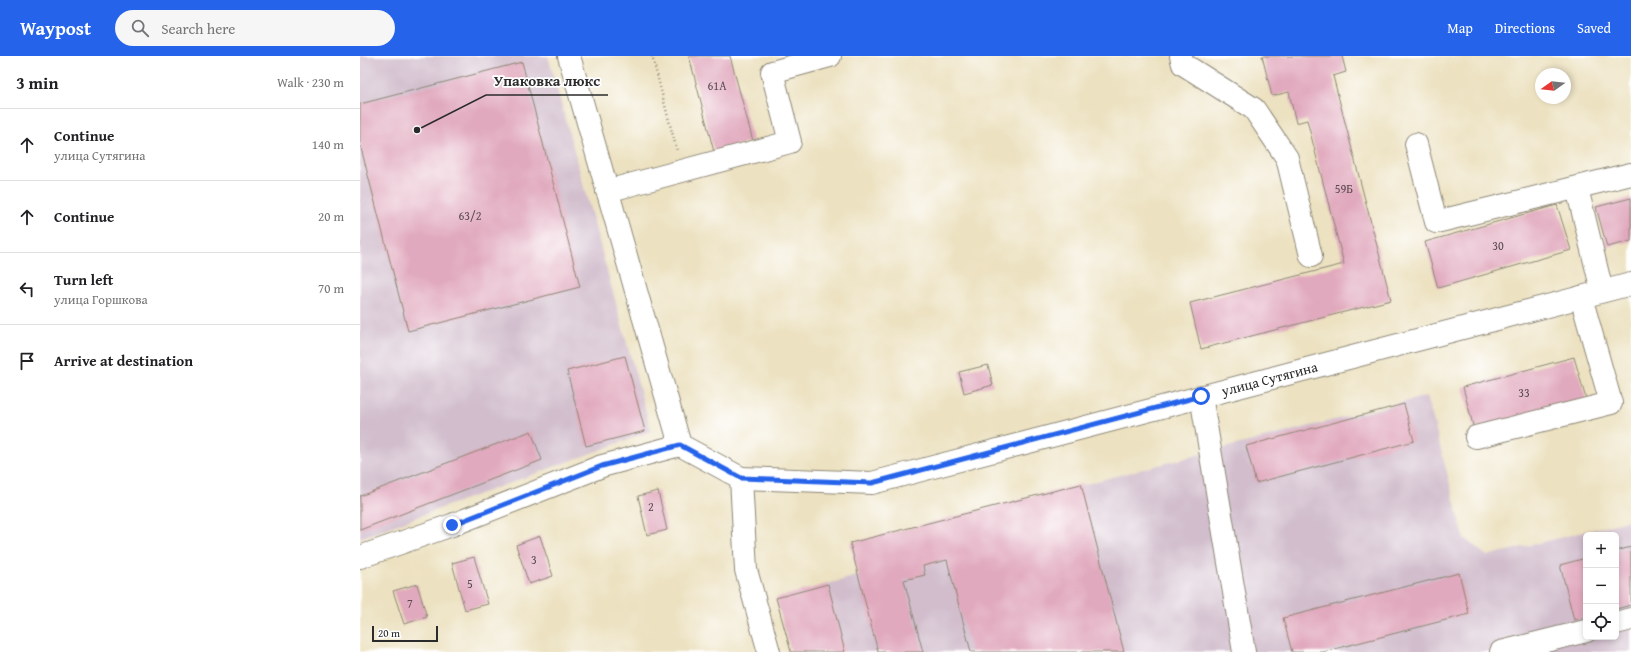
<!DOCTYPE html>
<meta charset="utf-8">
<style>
body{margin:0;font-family:"Gentium Book Plus",serif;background:#f6f6f6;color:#202124}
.controls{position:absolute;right:12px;bottom:12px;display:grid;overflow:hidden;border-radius:6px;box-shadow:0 2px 6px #0003}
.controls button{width:36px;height:36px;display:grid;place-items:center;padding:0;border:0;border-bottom:1px solid #e0e0e0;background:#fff;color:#202124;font:20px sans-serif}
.compass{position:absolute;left:1175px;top:12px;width:36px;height:36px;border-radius:50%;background:#fff;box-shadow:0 2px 6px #0003;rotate:255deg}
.scale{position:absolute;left:12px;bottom:10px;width:66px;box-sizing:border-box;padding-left:4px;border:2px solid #2b2b2b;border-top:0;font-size:11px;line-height:14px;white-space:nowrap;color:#2b2b2b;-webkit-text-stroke:3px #fff;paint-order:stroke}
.stop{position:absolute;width:12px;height:12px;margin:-9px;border:3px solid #2563eb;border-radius:50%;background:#fff}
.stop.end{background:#2563eb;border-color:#fff;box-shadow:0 1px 4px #0008}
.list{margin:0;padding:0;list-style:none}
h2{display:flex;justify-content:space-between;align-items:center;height:52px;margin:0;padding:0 16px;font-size:17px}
h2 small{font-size:13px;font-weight:400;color:#757577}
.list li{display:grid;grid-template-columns:26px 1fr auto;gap:12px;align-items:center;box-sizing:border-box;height:72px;padding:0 16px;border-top:1px solid #e0e0e0}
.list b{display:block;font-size:15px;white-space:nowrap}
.list p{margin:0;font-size:13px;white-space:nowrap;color:#757577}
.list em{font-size:13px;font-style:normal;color:#757577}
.icon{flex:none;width:22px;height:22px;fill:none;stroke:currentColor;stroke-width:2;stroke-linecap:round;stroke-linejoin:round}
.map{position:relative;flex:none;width:1271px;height:596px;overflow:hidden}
header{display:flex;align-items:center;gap:24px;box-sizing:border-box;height:56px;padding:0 20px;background:#2563eb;color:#fff}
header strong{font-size:19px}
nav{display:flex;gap:22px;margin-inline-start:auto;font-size:14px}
.search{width:280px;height:36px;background:#f6f6f6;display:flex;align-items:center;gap:10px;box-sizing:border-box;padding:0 14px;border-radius:22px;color:#757577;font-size:15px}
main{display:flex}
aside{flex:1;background:#fff}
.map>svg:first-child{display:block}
.industrial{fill:#d1bdcc;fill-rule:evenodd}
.building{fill:#e1a9bd}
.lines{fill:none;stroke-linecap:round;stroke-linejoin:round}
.minor-casing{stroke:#8c8676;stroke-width:24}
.path{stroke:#8c8676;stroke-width:2.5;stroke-dasharray:1 3;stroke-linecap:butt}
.minor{stroke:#fff;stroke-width:22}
.route{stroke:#2563eb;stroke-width:5}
.labels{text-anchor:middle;stroke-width:3.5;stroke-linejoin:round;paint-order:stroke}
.number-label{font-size:12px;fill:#584a50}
.street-label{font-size:14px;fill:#2b2b2b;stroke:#fff}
.leader{fill:none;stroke:#2b2b2b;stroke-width:1.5}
.callout-dot{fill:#2b2b2b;stroke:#fff;stroke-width:1.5}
.callout-label{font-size:15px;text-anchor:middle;font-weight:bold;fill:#2b2b2b;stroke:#fff;stroke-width:3.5;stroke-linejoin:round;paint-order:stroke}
</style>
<header>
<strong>Waypost</strong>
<div class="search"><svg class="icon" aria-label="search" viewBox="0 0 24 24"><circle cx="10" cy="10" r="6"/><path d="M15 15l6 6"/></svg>Search here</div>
<nav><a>Map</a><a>Directions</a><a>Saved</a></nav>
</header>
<main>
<aside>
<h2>3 min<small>Walk · 230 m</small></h2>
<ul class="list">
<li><svg class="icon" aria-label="ahead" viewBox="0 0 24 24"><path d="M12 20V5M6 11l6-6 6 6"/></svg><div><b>Continue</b><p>улица Сутягина</p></div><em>140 m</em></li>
<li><svg class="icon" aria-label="ahead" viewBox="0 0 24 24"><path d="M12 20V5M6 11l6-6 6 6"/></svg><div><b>Continue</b></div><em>20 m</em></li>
<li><svg class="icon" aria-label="left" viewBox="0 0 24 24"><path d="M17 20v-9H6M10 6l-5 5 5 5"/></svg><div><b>Turn left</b><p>улица Горшкова</p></div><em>70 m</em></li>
<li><svg class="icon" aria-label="arrive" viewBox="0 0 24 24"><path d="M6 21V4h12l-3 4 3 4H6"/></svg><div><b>Arrive at destination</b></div></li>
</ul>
</aside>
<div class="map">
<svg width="1271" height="596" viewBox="0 0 1271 596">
<rect width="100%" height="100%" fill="#fff"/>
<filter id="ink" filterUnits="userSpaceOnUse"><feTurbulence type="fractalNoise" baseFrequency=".025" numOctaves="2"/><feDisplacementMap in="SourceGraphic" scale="8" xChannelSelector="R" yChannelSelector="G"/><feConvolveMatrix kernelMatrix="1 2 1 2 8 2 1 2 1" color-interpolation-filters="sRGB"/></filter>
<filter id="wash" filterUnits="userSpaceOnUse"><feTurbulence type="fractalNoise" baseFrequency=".012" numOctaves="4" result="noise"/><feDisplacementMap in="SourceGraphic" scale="16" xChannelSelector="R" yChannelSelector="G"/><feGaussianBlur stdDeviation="0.9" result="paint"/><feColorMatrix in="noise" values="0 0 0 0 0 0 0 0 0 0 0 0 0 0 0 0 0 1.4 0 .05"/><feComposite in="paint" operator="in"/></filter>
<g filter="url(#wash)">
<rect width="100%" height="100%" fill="#ece1c0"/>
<path class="industrial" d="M0,0h188l103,375 -291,107z
M1067,340l37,142 23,18 144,-36v132h-840l-15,-54 92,-25 -8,-31zM1226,479h30v102h-30z"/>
<g id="blocks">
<path class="building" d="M329,0h41l23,85 -39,11z
M902,0h80l4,16 -13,4 58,224 -190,49 -11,-46 154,-39 -37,-144 -11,3 -7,-31 -17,4z
M162,6l58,225 -172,44 -48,-187v-40z
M1271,142v43l-24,6 -11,-40z
M1197,149l14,45 -133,38 -13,-46z
M265,300l20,75 -59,15 -19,-75z
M1214,301l12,42 -112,30 -11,-42z
M628,309l5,20 -29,8 -5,-21z
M1044,348l10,37 -158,42 -10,-37z
M171,375l11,29 -182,70v-34z
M721,428l43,168h-153l-24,-92 -24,6 2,9 -21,5 19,72h-45l-28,-109z
M298,435l9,39 -20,5 -9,-39z
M180,480l13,40 -24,8 -13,-39z
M1271,491v58l-15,4v-58z
M114,501l14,47 -23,6 -13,-47z
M1226,502v59l-12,3 -14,-55z
M1099,517l10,41 -146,38h-31l-9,-34z
M57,528l10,33 -23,7 -11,-33z
M468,528l17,68h-54l-15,-54z"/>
</g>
</g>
<g filter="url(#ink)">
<use href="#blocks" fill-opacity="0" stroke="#8c8676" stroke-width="1"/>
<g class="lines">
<defs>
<g id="minor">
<path d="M209,0l111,389 61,33 5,92 23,82"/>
<path d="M821,0l2,8 71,45 33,49 24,98"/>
<path d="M1056,88l20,78 195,-48"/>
<path d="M1217,132l25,103"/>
<path d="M247,135l183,-49 -18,-70 58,-16"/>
<path d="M841,340l43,256"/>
<path d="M1116,381l135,-34 -30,-106"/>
<path id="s1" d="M381,422l131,5 759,-199"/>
<path d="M0,501l92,-32 150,-59 78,-21"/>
<path d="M1256,567l15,-4"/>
<path d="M1141,596l85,-21"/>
</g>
</defs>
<use href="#minor" class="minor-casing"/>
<path class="path" d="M292,0l25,95"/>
<use href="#minor" class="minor"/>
</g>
</g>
<g class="lines" filter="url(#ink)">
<path class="route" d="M92,469l150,-59 78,-21 61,33 131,5 329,-87"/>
</g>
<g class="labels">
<g class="number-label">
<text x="357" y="34">61А</text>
<text x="984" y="137">59Б</text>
<text x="110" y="164">63/2</text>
<text x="1138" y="194">30</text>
<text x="1164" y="341">33</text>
<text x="291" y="455">2</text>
<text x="174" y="508">3</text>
<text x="110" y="532">5</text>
<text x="50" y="552">7</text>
</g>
<g class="street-label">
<text dy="5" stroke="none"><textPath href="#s1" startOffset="542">улица Сутягина</textPath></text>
</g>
</g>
<path class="leader" d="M57 74L126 39H248"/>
<circle class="callout-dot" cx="57" cy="74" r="4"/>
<g class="callout-label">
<text x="187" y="30">Упаковка люкс</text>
</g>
</svg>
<div class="controls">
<button>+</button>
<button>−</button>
<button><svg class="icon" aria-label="locate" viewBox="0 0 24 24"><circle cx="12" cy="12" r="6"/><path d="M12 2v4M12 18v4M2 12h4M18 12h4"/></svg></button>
</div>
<svg class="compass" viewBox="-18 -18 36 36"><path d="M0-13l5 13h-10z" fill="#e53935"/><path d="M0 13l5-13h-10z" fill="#757577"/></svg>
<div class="scale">20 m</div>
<div class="stop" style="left:841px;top:340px"></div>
<div class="stop end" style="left:92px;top:469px"></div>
</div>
</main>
